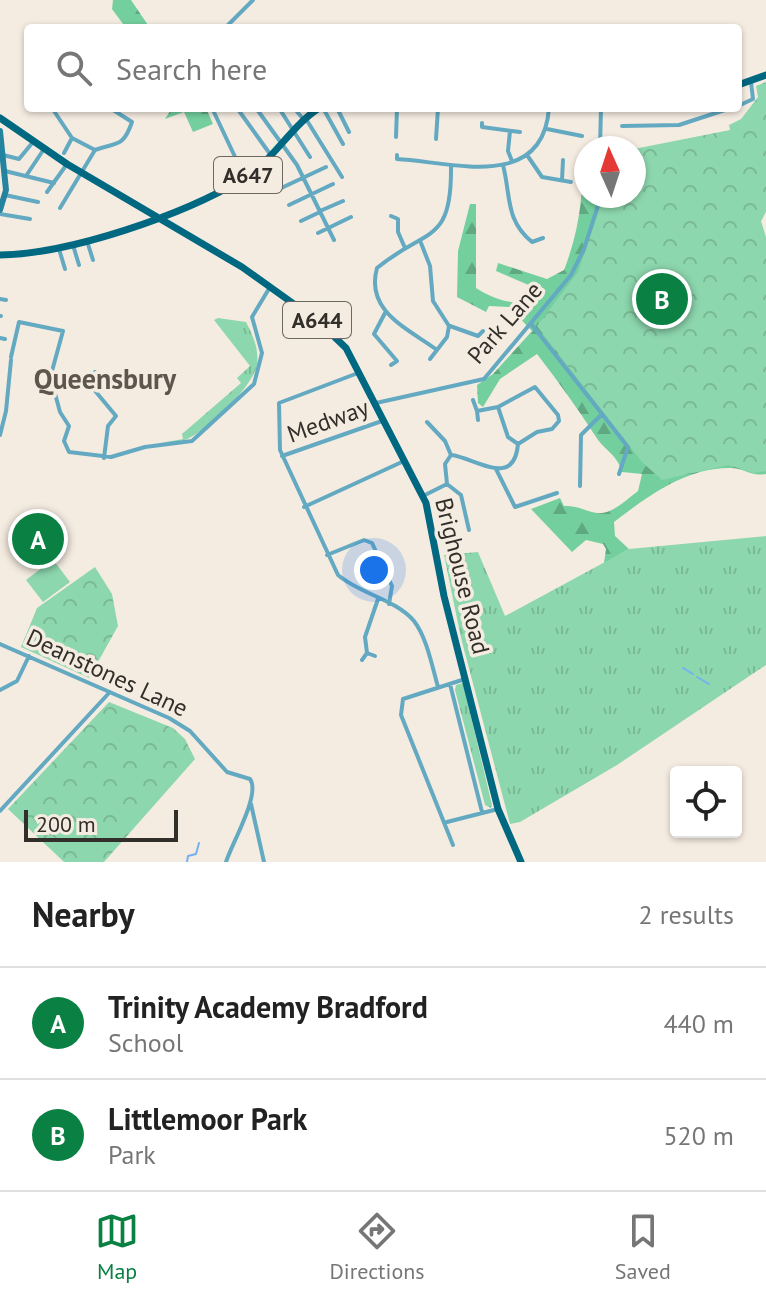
<!DOCTYPE html>
<style>
body{margin:0;font-family:"PT Sans",sans-serif;background:#f6f6f6;color:#222}
.controls{position:absolute;right:24px;bottom:24px;display:grid;overflow:hidden;border-radius:8px;box-shadow:0 2px 6px #0004}
.controls button{width:72px;height:72px;display:grid;place-items:center;padding:0;border:0;border-bottom:2px solid #e0e0e0;background:#fff;color:#222;font:40px sans-serif}
.compass{position:absolute;left:574px;top:136px;width:72px;height:72px;border-radius:50%;background:#fff;box-shadow:0 2px 6px #0004;rotate:357deg}
.scale{position:absolute;left:24px;bottom:20px;width:154px;box-sizing:border-box;padding-left:8px;border:4px solid #322e2a;border-top:0;font-size:22px;line-height:28px;white-space:nowrap;color:#322e2a;-webkit-text-stroke:6px #f5ece1;paint-order:stroke}
.you{position:absolute;left:374px;top:570px;width:28px;height:28px;margin:-20px;border:6px solid #fff;border-radius:50%;background:#1a73e8;box-shadow:0 0 0 12px #1a73e833}
.badge{display:grid;place-items:center;width:52px;height:52px;border-radius:50%;background:#0b8043;color:#fff;font-size:26px;font-weight:700}
.pin{position:absolute;translate:-50% -50%;border:4px solid #fff;box-shadow:0 2px 8px #0006}
.list{margin:0;padding:0;list-style:none}
h2{display:flex;justify-content:space-between;align-items:center;height:104px;margin:0;padding:0 32px;font-size:34px}
h2 small{font-size:26px;font-weight:400;color:#767676}
.list li{display:grid;grid-template-columns:52px 1fr auto;gap:24px;align-items:center;box-sizing:border-box;height:112px;padding:0 32px;border-top:2px solid #e0e0e0}
.list b{display:block;font-size:30px;white-space:nowrap}
.list p{margin:0;font-size:26px;white-space:nowrap;color:#767676}
.list em{font-size:26px;font-style:normal;color:#767676}
.icon{flex:none;width:44px;height:44px;fill:none;stroke:currentColor;stroke-width:2;stroke-linecap:round;stroke-linejoin:round}
.map{position:relative;flex:none;width:766px;height:862px;overflow:hidden}
.search{position:absolute;background:#fff;box-shadow:0 2px 6px #0004;left:24px;right:24px;top:24px;height:88px;display:flex;align-items:center;gap:20px;box-sizing:border-box;padding:0 28px;border-radius:8px;color:#767676;font-size:30px}
.sheet{height:328px;background:#fff}
nav{display:flex;justify-content:space-around;align-items:center;box-sizing:border-box;height:112px;border-top:2px solid #e0e0e0;background:#fff;font-size:22px;color:#767676}
nav a{display:grid;justify-items:center;gap:4px}
nav .on{color:#0b8043}
.map>svg:first-child{display:block}
.grass{fill:url(#grass-tufts)}
.forest{fill:url(#forest-firs)}
.park{fill:url(#park-crowns)}
.pitch{fill:#8dd7ae}
.lines{fill:none;stroke-linecap:round;stroke-linejoin:round}
.stream{stroke:#74b1f2;stroke-width:2}
.street{stroke:#63a9c1;stroke-width:4}
.secondary{stroke:#24849f;stroke-width:6}
.primary{stroke:#006880;stroke-width:7}
.labels{text-anchor:middle;stroke-width:7;stroke-linejoin:round;paint-order:stroke}
.shield{fill:#f5ece1;stroke:#6c6761;stroke-width:2}
.shield-label{font-size:22px;font-weight:bold;fill:#322e2a}
.street-label{font-size:24px;fill:#322e2a;stroke:#f5ece1}
.quarter-label{font-size:28px;font-weight:bold;fill:#5e564d;stroke:#f5ece1}
</style>
<div class="map">
<svg width="766" height="862" viewBox="0 0 766 862">
<defs>
<pattern id="grass-tufts" width="24" height="20" patternUnits="userSpaceOnUse" patternTransform="scale(2)"><rect width="24" height="20" fill="#8dd7ae"/><path d="M3 7l-1-3M5 7V3M7 7l1-3M15 17l-1-3M17 17v-4M19 17l1-3" fill="none" stroke="#7ab996"/></pattern>
<pattern id="forest-firs" width="22" height="20" patternUnits="userSpaceOnUse" patternTransform="scale(2)"><rect width="22" height="20" fill="#74cf9e"/><path d="M5 1l3.5 6h-7zM16 11l3.5 6h-7z" fill="#60a881"/></pattern>
<pattern id="park-crowns" width="20" height="18" patternUnits="userSpaceOnUse" patternTransform="scale(2)"><rect width="20" height="18" fill="#8dd7ae"/><path d="M2 6a3 3 0 1 1 6 0M12 15a3 3 0 1 1 6 0" fill="none" stroke="#7ab996"/></pattern>
</defs>
<rect width="100%" height="100%" fill="#f5ece1"/>
<path class="grass" d="M218,318l28,4c7,13 13,27 11,42 -3,22 -47,63 -66,73 -10,6 -20,5 -31,6l23,-4 -1,-5 59,-51 -4,-5 13,-12 -36,-46z
M766,536v129l-149,100 -97,57 -10,2 -49,-186 -17,-83 34,-3 27,64 124,-67z
M463,683l29,122 -1,3 -6,-3 -30,-115 1,-5z"/>
<path class="forest" d="M113,0h18l19,28h-24l-14,-19z
M172,108h34l7,16 -20,8 -9,-20 -19,7z
M583,151l3,1v44h33l147,15 -5,10 5,253c-15,3 -22,-6 -35,-6 -45,-1 -84,29 -117,54l1,14 14,13 -25,14 2,-14 -3,-5 -17,-4 -14,12 -41,-43 29,-11 4,8c16,0 20,5 33,7 15,2 30,-14 41,-22l4,-17 -20,-2c-5,-18 -17,-21 -26,-35 -18,-28 -38,-56 -59,-83l-37,25 -17,28 -5,-4 -1,-18 16,-11 39,-43 -23,-24 -20,-1 -3,6 -29,-15 1,-46 12,-47h6v84c14,9 35,18 52,13l4,-8 -1,-7 -35,-15 2,-8 49,16 17,-9c16,-41 19,-75 19,-119z"/>
<path class="park" d="M766,82v129l-5,10 5,16v234l-12,2 -26,-8 -66,15 -20,-18 -105,-136 41,-54 26,-76h30v-47l96,-19 -1,-5 12,-6 17,-22 -2,-11z
M95,567l17,27 6,32 -29,52 -68,-31 16,-39z
M109,702l64,26 12,11 10,20 -91,103h-40l-56,-53z"/>
<path class="pitch" d="M36,537l34,45 -27,20 -17,-22 17,-13 -19,-22z"/>
<g class="lines">
<path class="stream" d="M683,668l10,6
M697,677l12,7
M187,862l1,-6 8,-2 3,-11"/>
<path class="street" d="M225,28l28,-28
M738,106l15,-7 -2,-17
M52,108l20,30 -8,15
M212,108l33,70
M237,108l33,46
M256,108l41,57 37,75
M279,108l31,49
M294,108l10,12
M323,108l20,36
M337,108l12,24
M306,119l36,58
M482,123v4l38,5
M622,126l57,-1 52,-17
M547,129l35,7
M510,131l-2,20 4,10
M396,137l1,-29
M72,138l23,12
M436,139l2,-31
M600,148l1,-40
M3,155l16,4 14,-17
M397,155v4c55,3 146,33 152,-51
M527,155l15,22 29,5
M503,165c8,31 2,55 29,77l11,-4
M5,171l49,12
M26,176l18,-27
M562,180l1,-20
M277,190l49,-23
M47,192l20,-28
M5,195l33,7
M289,205l44,-21
M60,208l35,-58c22,-8 28,-2 37,-28l-22,-14
M320,211l23,-10
M0,214l30,5
M391,216l7,3v13l7,16
M301,221l19,-9
M318,233l33,-16
M87,241l6,19
M421,243l9,23 3,35 16,25 -2,11 -17,22
M73,245l6,20
M59,249l6,20
M0,299l6,1
M385,313l-11,21 23,27 -6,4
M0,316h1
M532,325l96,122 -9,27
M450,326l28,10 5,-5
M0,338l5,1
M437,350c-30,-22 -72,-39 -60,-82 50,-41 75,-23 74,-102
M11,357l8,-35 44,9 -11,40 1,15 7,26 9,14 -5,15 5,11 42,5 34,-10 47,-6 62,-57 8,-31 -10,-36 18,-30
M95,372l-6,4 2,10 25,30 -8,10 -4,32
M358,373l-79,30 1,47 58,125c22,19 57,24 76,46 13,17 18,45 24,66
M473,400l4,11 21,-4
M376,403l108,-24 87,-104 13,-26 17,-53
M477,411l1,9
M427,422l18,19 6,14
M0,435l6,-24 5,-51
M282,456l100,-35
M496,469l19,38 42,-14
M447,484l14,11 8,35
M580,486l1,-51 21,-21
M423,496l24,-12 -2,-20 6,-9c23,2 63,35 67,-11l-10,-7 -10,-30 37,-20 23,28 1,6 -7,8 -15,3 -19,12
M304,507l100,-46
M327,555l37,-15 8,3 20,43 -3,18
M0,644l169,74 21,13 37,41 23,7c11,15 -18,64 -24,83
M367,653l8,3
M362,660l5,-7 -2,-16 13,-38
M450,684l32,128
M0,690l17,-9 12,-25
M251,804l13,58
M0,811l109,-118
M447,822l51,-13
M453,845l-52,-130 2,-16 62,-20"/>
<path class="secondary" d="M0,131l6,59 -6,20"/>
<path class="primary" d="M738,85l28,-10
M560,108h38
M0,118l67,46 175,103 77,55 27,26 80,155 18,93 54,213 23,53
M0,255c70,-1 183,-40 243,-76 30,-18 47,-52 76,-71"/>
</g>
<g class="labels">
<g class="shield">
<rect x="214" y="157" width="68" height="36" rx="6"/>
<rect x="283" y="302" width="68" height="36" rx="6"/>
</g>
<g class="shield-label">
<text x="248" y="183">A647</text>
<text x="317" y="328">A644</text>
</g>
<g class="street-label">
<text transform="translate(505 323) rotate(-49)" y="8">Park Lane</text>
<text transform="translate(328 421) rotate(-20)" y="8">Medway</text>
<text transform="translate(462 576) rotate(76)" y="8">Brighouse Road</text>
<text transform="translate(107 673) rotate(25)" y="8">Deanstones Lane</text>
</g>
<g class="quarter-label">
<text x="105" y="389">Queensbury</text>
</g>
</g>
</svg>
<div class="controls">
<button><svg class="icon" aria-label="locate" viewBox="0 0 24 24"><circle cx="12" cy="12" r="6"/><path d="M12 2v4M12 18v4M2 12h4M18 12h4"/></svg></button>
</div>
<svg class="compass" viewBox="-18 -18 36 36"><path d="M0-13l5 13h-10z" fill="#e53935"/><path d="M0 13l5-13h-10z" fill="#767676"/></svg>
<div class="scale">200 m</div>
<div class="you"></div>
<div class="pin badge" style="left:38px;top:539px">A</div>
<div class="pin badge" style="left:662px;top:299px">B</div>
<div class="search"><svg class="icon" aria-label="search" viewBox="0 0 24 24"><circle cx="10" cy="10" r="6"/><path d="M15 15l6 6"/></svg>Search here</div>
</div>
<section class="sheet">
<h2>Nearby<small>2 results</small></h2>
<ul class="list">
<li><span class="badge">A</span><div><b>Trinity Academy Bradford</b><p>School</p></div><em>440 m</em></li>
<li><span class="badge">B</span><div><b>Littlemoor Park</b><p>Park</p></div><em>520 m</em></li>
</ul>
</section>
<nav>
<a class="on"><svg class="icon" aria-label="map" viewBox="0 0 24 24"><path d="M3 6l6-2 6 2 6-2v14l-6 2-6-2-6 2zM9 4v14M15 6v14"/></svg>Map</a>
<a><svg class="icon" aria-label="directions" viewBox="0 0 24 24"><path d="M12 3l9 9-9 9-9-9zM9 14v-3h6M13 9l2 2-2 2"/></svg>Directions</a>
<a><svg class="icon" aria-label="saved" viewBox="0 0 24 24"><path d="M7 4h10v16l-5-4-5 4z"/></svg>Saved</a>
</nav>
